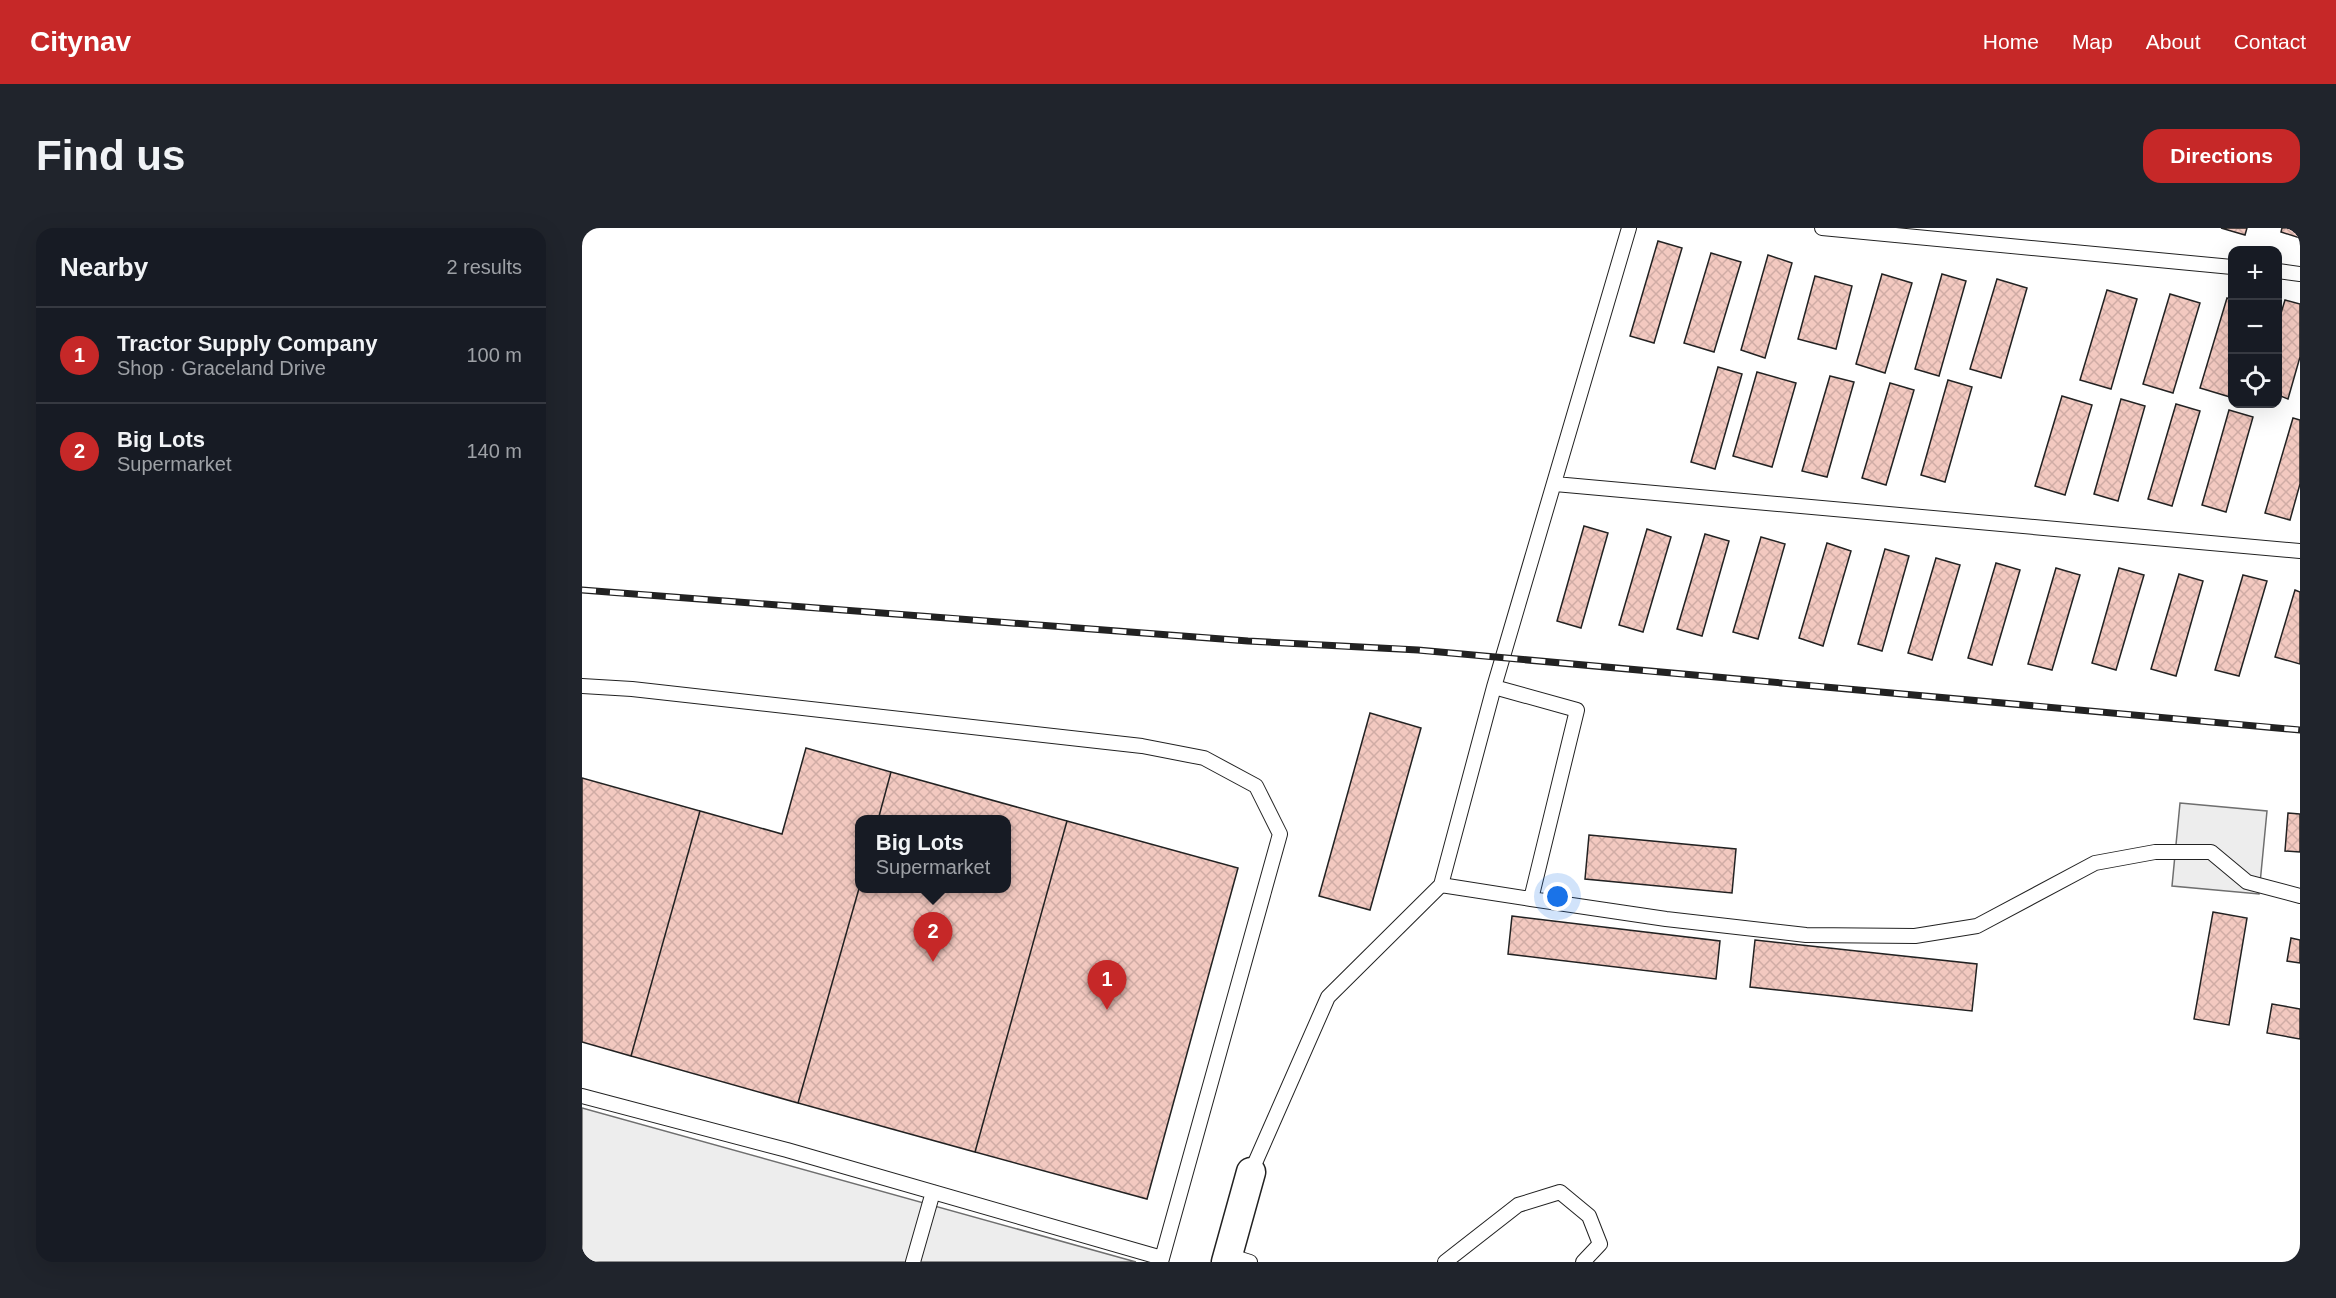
<!DOCTYPE html>
<meta charset="utf-8">
<style>
body{margin:0;font-family:Helvetica,sans-serif;background:#20242c;color:#f1f3f6}
.controls{position:absolute;right:18px;top:18px;display:grid;overflow:hidden;border-radius:12px;box-shadow:0 6px 24px #0002}
.controls button{width:54px;height:54px;display:grid;place-items:center;padding:0;border:0;border-bottom:2px solid #363941;background:#171b24;color:#f1f3f6;font:30px sans-serif}
.you{position:absolute;left:976px;top:669px;width:21px;height:21px;margin:-15px;border:4px solid #fff;border-radius:50%;background:#1a73e8;box-shadow:0 0 0 9px #1a73e833}
.badge{display:grid;place-items:center;width:39px;height:39px;border-radius:50%;background:#c62828;color:#fff;font-size:20px;font-weight:700}
.pin{position:absolute;translate:-50% -50px;filter:drop-shadow(0 2px 3px #0008)}
.pin::after{content:'';position:absolute;top:32px;width:21px;height:18px;background:inherit;clip-path:polygon(0 0,100% 0,50% 100%)}
.popup{position:absolute;left:273px;top:587px;width:156px;height:78px;box-sizing:border-box;display:grid;place-content:center;border-radius:12px;background:#171b24;filter:drop-shadow(0 2px 4px #0005);font-size:20px;white-space:nowrap;color:#9ea1a6}
.popup b{font-size:22px;color:#f1f3f6}
.popup::after{content:'';position:absolute;left:50%;top:100%;margin-left:-12px;border:12px solid transparent;border-top-color:#171b24}
.list{margin:0;padding:0;list-style:none}
h2{display:flex;justify-content:space-between;align-items:center;height:78px;margin:0;padding:0 24px;font-size:26px}
h2 small{font-size:20px;font-weight:400;color:#9ea1a6}
.list li{display:grid;grid-template-columns:39px 1fr auto;gap:18px;align-items:center;box-sizing:border-box;height:96px;padding:0 24px;border-top:2px solid #363941}
.list b{display:block;font-size:22px;white-space:nowrap}
.list p{margin:0;font-size:20px;white-space:nowrap;color:#9ea1a6}
.list em{font-size:20px;font-style:normal;color:#9ea1a6}
.icon{flex:none;width:33px;height:33px;fill:none;stroke:currentColor;stroke-width:2;stroke-linecap:round;stroke-linejoin:round}
.map{position:relative;flex:none;width:1718px;height:1034px;overflow:hidden;border-radius:18px}
header{display:flex;align-items:center;gap:36px;box-sizing:border-box;height:84px;padding:0 30px;background:#c62828;color:#fff}
header strong{font-size:28px}
nav{display:flex;gap:33px;margin-inline-start:auto;font-size:21px}
.intro{display:flex;align-items:center;justify-content:space-between;box-sizing:border-box;height:144px;padding:0 36px}
h1{margin:0;font-size:42px}
.button{padding:15px 27px;border-radius:18px;background:#c62828;color:#fff;font-size:21px;font-weight:700}
main{display:flex;gap:36px;padding:0 36px}
aside{flex:1;background:#171b24;border-radius:18px;box-shadow:0 6px 24px #0002}
.map>svg:first-child{display:block}
.parking{fill:#ededed;stroke:#6f6f6f;stroke-width:1.5}
.building{fill:url(#building-cross-hatch);stroke:#222;stroke-width:1.5}
.lines{fill:none;stroke-linecap:round;stroke-linejoin:round}
.lane-casing{stroke:#222;stroke-width:16}
.street-casing{stroke:#222;stroke-width:31}
.lane{stroke:#fff;stroke-width:14}
.street{stroke:#fff;stroke-width:28}
.rail-casing{stroke:#222;stroke-width:7}
.rail{stroke:#fff;stroke-width:4.5;stroke-dasharray:14;stroke-linecap:butt}
</style>
<header>
<strong>Citynav</strong>
<nav><a>Home</a><a>Map</a><a>About</a><a>Contact</a></nav>
</header>
<div class="intro"><h1>Find us</h1><a class="button">Directions</a></div>
<main>
<aside>
<h2>Nearby<small>2 results</small></h2>
<ul class="list">
<li><span class="badge">1</span><div><b>Tractor Supply Company</b><p>Shop · Graceland Drive</p></div><em>100 m</em></li>
<li><span class="badge">2</span><div><b>Big Lots</b><p>Supermarket</p></div><em>140 m</em></li>
</ul>
</aside>
<div class="map">
<svg width="1718" height="1034" viewBox="0 0 1718 1034">
<defs>
<pattern id="building-cross-hatch" width="8" height="8" patternUnits="userSpaceOnUse" patternTransform="scale(1.5)"><rect width="8" height="8" fill="#f3c9c0"/><path d="M0 0l8 8M0 8l8-8" fill="none" stroke="#d0aca5"/></pattern>
</defs>
<rect width="100%" height="100%" fill="#fff"/>
<path class="parking" d="M1598,575l87,8 -8,83 -87,-8z
M0,880l554,154h-554z"/>
<path class="building" d="M1639,0h26l-2,7z
M1700,0h18v10l-19,-6z
M1076,13l24,7 -28,95 -24,-7z
M1129,25l30,9 -27,90 -30,-9z
M1186,27l24,8 -27,95 -24,-8z
M1300,46l30,9 -27,90 -29,-9z
M1360,46l24,7 -27,95 -24,-7z
M1233,48l37,10 -16,63 -38,-10z
M1415,51l30,9 -26,90 -31,-9z
M1525,62l30,9 -26,90 -31,-9z
M1588,66l30,9 -27,90 -30,-9z
M1645,70l5,2v90l-2,7 -30,-9z
M1703,72l15,4v53l-12,42 -10,-4v-72z
M1136,139l24,7 -27,95 -24,-7z
M1175,144l39,11 -24,84 -39,-11z
M1248,148l24,6 -27,95 -25,-6z
M1366,152l24,7 -27,95 -24,-7z
M1308,155l24,7 -28,95 -24,-7z
M1480,168l30,9 -27,90 -30,-9z
M1539,171l24,7 -27,95 -24,-7z
M1594,176l24,7 -28,95 -24,-7z
M1647,182l24,7 -27,95 -24,-7z
M1711,190l7,2v64l-10,36 -25,-7z
M1002,298l24,7 -27,95 -24,-7z
M1065,301l24,8 -28,95 -24,-7z
M1123,306l24,7 -27,95 -25,-7z
M1179,309l24,7 -27,95 -25,-7z
M1245,315l24,8 -28,95 -24,-8z
M1303,321l24,7 -27,95 -24,-7z
M1354,330l24,7 -28,95 -24,-7z
M1414,335l24,7 -28,95 -24,-7z
M1474,340l24,7 -28,95 -24,-6z
M1537,340l25,7 -28,95 -24,-7z
M1597,346l24,7 -27,95 -25,-7z
M1661,347l24,6 -28,95 -24,-6z
M1713,362l5,2v72l-25,-7z
M788,485l51,15 -51,182 -51,-14z
M224,520l85,24 -13,48h-18v65l-62,218 -167,-47 69,-245 82,23z
M309,544l176,49 -92,331 -177,-49 62,-218v3h146v-68h-128z
M0,550l118,33 -69,245 -49,-14z
M1706,585l12,1v38l-15,-1z
M485,593l171,47 -91,331 -172,-47z
M1007,607l147,14 -4,44 -147,-14z
M1631,684l34,6 -18,107 -35,-6z
M930,688l208,25 -4,38 -208,-25z
M1709,710l9,2v23l-13,-2z
M1173,712l222,24 -5,47 -222,-24z
M1690,776l28,5v30l-33,-6z"/>
<g class="lines">
<defs>
<path id="lane" d="M1240,0l410,39
M1696,43l22,3
M973,256l745,67
M0,458l50,3 510,57 62,12 52,28 24,48 -119,428
M912,459l135,-459
M949,671l135,20 140,16 109,1 62,-10 118,-63 60,-11h56l36,30 53,14
M0,868l205,54 375,108
M669,944l77,-175 113,-112 90,14 46,-189 -83,-23 -53,198
M646,1027l22,7
M331,1034l20,-70
M863,1034l73,-57 42,-13 29,24 11,28 -17,18"/>
<path id="street" d="M644,1034l25,-90"/>
</defs>
<use href="#lane" class="lane-casing"/>
<use href="#street" class="street-casing"/>
<use href="#lane" class="lane"/>
<use href="#street" class="street"/>
<defs>
<path id="rail" d="M0,362l666,51 170,9 882,80"/>
</defs>
<use href="#rail" class="rail-casing"/>
<use href="#rail" class="rail"/>
</g>
</svg>
<div class="controls">
<button>+</button>
<button>−</button>
<button><svg class="icon" aria-label="locate" viewBox="0 0 24 24"><circle cx="12" cy="12" r="6"/><path d="M12 2v4M12 18v4M2 12h4M18 12h4"/></svg></button>
</div>
<div class="you"></div>
<div class="pin badge" style="left:525px;top:782px">1</div>
<div class="pin badge" style="left:351px;top:734px">2</div>
<div class="popup"><b>Big Lots</b>Supermarket</div>
</div>
</main>
